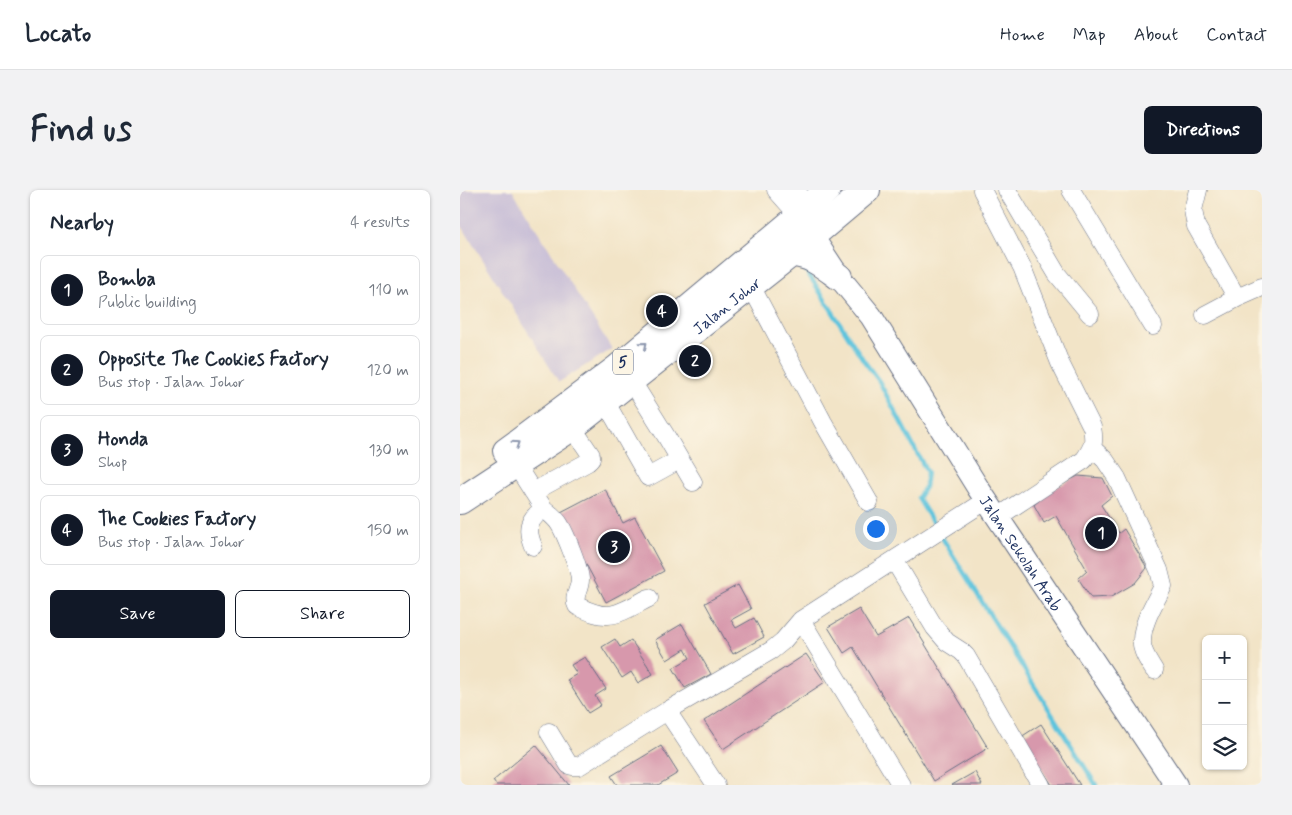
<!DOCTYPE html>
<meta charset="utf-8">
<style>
body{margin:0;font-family:Mynerve,sans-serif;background:#f2f2f3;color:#1f2937}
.controls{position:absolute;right:15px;bottom:15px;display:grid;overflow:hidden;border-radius:8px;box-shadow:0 1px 4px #0004}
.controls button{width:45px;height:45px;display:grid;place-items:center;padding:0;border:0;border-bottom:1px solid #e0e1e3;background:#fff;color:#1f2937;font:25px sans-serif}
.you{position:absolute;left:415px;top:338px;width:18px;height:18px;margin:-12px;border:4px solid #fff;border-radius:50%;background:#1a73e8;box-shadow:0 0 0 8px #1a73e833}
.badge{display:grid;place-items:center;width:32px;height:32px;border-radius:50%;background:#111827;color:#fff;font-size:16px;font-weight:700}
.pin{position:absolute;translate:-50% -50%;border:2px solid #fff;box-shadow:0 1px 5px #0006}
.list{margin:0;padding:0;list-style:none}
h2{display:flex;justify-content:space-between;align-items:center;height:65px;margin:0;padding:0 20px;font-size:21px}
h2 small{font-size:16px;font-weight:400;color:#747a83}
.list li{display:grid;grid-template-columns:32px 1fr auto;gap:15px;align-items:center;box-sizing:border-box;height:70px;margin:0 10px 10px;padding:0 10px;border:1px solid #e0e1e3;border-radius:8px}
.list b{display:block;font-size:19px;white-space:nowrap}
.list p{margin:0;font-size:16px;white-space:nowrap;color:#747a83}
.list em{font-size:16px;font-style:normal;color:#747a83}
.actions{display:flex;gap:10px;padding:15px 20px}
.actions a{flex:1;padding:11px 0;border:1px solid #111827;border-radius:8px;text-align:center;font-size:18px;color:#111827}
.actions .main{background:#111827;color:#fff}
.icon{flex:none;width:28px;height:28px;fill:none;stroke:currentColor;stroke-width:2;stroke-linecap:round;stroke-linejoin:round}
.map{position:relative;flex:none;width:802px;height:595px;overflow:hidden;border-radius:8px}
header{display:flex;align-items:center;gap:30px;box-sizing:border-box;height:70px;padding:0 25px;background:#fff;border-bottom:1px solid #e0e1e3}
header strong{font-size:24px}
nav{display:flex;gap:28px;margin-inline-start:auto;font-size:18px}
.intro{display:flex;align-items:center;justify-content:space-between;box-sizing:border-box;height:120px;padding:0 30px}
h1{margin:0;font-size:35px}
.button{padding:12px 22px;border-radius:8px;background:#111827;color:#fff;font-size:18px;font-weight:700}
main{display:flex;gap:30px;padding:0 30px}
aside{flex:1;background:#fff;border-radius:8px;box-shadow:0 1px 4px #0004}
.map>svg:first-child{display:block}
.industrial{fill:#c9bfd7}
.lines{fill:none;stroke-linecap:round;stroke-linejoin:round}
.stream{stroke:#5fc4dd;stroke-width:4.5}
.building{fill:#d798ac}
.minor-casing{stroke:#666e83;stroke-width:19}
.major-casing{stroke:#666e83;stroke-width:24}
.highway-casing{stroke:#666e83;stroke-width:28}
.minor{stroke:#fff;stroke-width:18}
.major{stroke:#fff;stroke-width:22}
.highway{stroke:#fff;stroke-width:26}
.oneway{stroke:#8d97ae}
.labels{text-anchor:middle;stroke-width:4;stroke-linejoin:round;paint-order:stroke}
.shield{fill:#fcf5e5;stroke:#5e6a86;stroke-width:1}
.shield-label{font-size:15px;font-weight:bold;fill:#1b2f5e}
.street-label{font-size:16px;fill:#1b2f5e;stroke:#fcf5e5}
</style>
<header>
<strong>Locato</strong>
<nav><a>Home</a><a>Map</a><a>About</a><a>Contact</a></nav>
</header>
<div class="intro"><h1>Find us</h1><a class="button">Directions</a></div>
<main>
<aside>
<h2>Nearby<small>4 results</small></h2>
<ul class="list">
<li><span class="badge">1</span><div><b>Bomba</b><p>Public building</p></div><em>110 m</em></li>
<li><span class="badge">2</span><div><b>Opposite The Cookies Factory</b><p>Bus stop · Jalan Johor</p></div><em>120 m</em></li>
<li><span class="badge">3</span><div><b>Honda</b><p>Shop</p></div><em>130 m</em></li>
<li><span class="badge">4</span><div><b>The Cookies Factory</b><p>Bus stop · Jalan Johor</p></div><em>150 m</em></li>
</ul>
<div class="actions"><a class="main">Save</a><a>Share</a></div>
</aside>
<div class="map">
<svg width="802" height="595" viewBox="0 0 802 595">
<rect width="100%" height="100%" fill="#fcf5e5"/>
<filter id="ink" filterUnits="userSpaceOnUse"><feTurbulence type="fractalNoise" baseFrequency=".02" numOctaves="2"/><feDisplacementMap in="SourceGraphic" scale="10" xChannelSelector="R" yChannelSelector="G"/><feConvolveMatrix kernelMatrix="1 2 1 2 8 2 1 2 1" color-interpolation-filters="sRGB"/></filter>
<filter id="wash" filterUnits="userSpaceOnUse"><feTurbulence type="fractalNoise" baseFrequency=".0096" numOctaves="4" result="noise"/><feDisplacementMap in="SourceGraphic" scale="20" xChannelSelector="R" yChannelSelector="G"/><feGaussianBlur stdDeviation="1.12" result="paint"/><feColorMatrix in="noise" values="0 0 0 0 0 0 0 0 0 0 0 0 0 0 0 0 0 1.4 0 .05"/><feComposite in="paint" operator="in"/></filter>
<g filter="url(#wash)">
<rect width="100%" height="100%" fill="#f2e4c7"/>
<path class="industrial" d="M0,0h52l100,159 -53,33 -99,-159z"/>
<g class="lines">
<path class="stream" d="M344,77l60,94 15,20 48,91 -2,15 -7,11 19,31
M481,346l155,249"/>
</g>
<g id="blocks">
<path class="building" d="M618,286l25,2 9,18 -11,9 18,28 5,-4 23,39 -12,15 -24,14 -20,1 -13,-20 9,-8 -31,-54 -12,7 -10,-18 17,-15z
M145,299l18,34 12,-6 29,54 -58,31 -47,-89z
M278,395l13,24 -20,11 5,8 18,-10 10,19 -31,17 -28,-51z
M399,419l17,28 33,-19 79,130 -54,33 -81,-134 -9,6 -16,-26z
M222,434l29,50 -26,14 -12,-20 17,-10 -5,-9 -18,11 -12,-20z
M155,449l5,8 11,-7 22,34 -15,9 -7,-11 -9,6 -20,-31z
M346,464l19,28 -102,67 -19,-28z
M125,467l21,32 -11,7 6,9 -13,8 -21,-33 10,-6 -6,-9z
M581,534l39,61h-28l-31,-48z
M76,555l33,40h-73l-3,-4z
M201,556l17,27 -20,12h-41l-6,-9z
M515,582l7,13h-30z"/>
</g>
</g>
<g filter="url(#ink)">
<use href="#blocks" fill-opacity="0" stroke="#666e83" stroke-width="1"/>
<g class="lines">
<defs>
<path id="minor" d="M316,0l23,26
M335,0l14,16
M522,0l40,77 38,96 32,64c3,16 1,20 -8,33l-86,57
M547,0l50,84 33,40
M611,0l82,136
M738,0l-5,20 3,16 41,72
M291,96l72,136 46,80
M745,125l32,-17 25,-11
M171,190l35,56 27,46
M145,211l43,76 31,-17
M632,258l13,12 12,18 42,92 4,16c-8,17 -21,36 -21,55 -1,10 7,21 12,29
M56,275l28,44c-16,10 -18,20 -11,37
M73,302l55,-30 3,-3v-4l-19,-28
M84,319c6,5 12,9 16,16 6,10 20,45 20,55 0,10 -8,16 -3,26 9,4 21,10 31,9 12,0 30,-12 41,-17
M434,370l41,68 12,14 14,9 5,5 75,129
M341,430l100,165
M207,521l49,74
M89,542l20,33 3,1h7l88,-55 105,-61 11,-9 18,-21 186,-120"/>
<g id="major">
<path id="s1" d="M342,31l37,56 32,39 107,172 198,297"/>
</g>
<g id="highway">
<path d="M331,64c19,0 33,12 48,23"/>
<path d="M46,261l11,-8 99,-74 183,-153 28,-26"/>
<path id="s2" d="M0,311l110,-72 221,-175 76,-64"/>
</g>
</defs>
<use href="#minor" class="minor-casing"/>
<use href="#major" class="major-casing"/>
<use href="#highway" class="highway-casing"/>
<use href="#minor" class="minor"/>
<use href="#major" class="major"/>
<use href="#highway" class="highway"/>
</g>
<defs><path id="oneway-chevron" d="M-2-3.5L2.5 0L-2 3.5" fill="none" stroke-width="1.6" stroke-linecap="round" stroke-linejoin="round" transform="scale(1.25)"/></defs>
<g class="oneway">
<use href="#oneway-chevron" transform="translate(184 155) rotate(-40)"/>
<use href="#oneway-chevron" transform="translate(56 254) rotate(-34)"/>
</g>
</g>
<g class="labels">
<rect class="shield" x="153" y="159.5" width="20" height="25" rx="4"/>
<g class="shield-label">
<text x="163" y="177">5</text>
</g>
<g class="street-label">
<text dy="6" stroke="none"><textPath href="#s2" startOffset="331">Jalan Johor</textPath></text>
<text dy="6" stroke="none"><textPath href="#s1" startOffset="398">Jalan Sekolah Arab</textPath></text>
</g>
</g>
</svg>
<div class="controls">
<button>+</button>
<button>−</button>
<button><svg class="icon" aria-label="layers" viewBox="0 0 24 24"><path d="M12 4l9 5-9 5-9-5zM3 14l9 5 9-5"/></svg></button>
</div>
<div class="you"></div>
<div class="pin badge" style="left:641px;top:343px">1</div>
<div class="pin badge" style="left:235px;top:171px">2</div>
<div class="pin badge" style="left:154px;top:357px">3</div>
<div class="pin badge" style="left:202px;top:121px">4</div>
</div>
</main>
